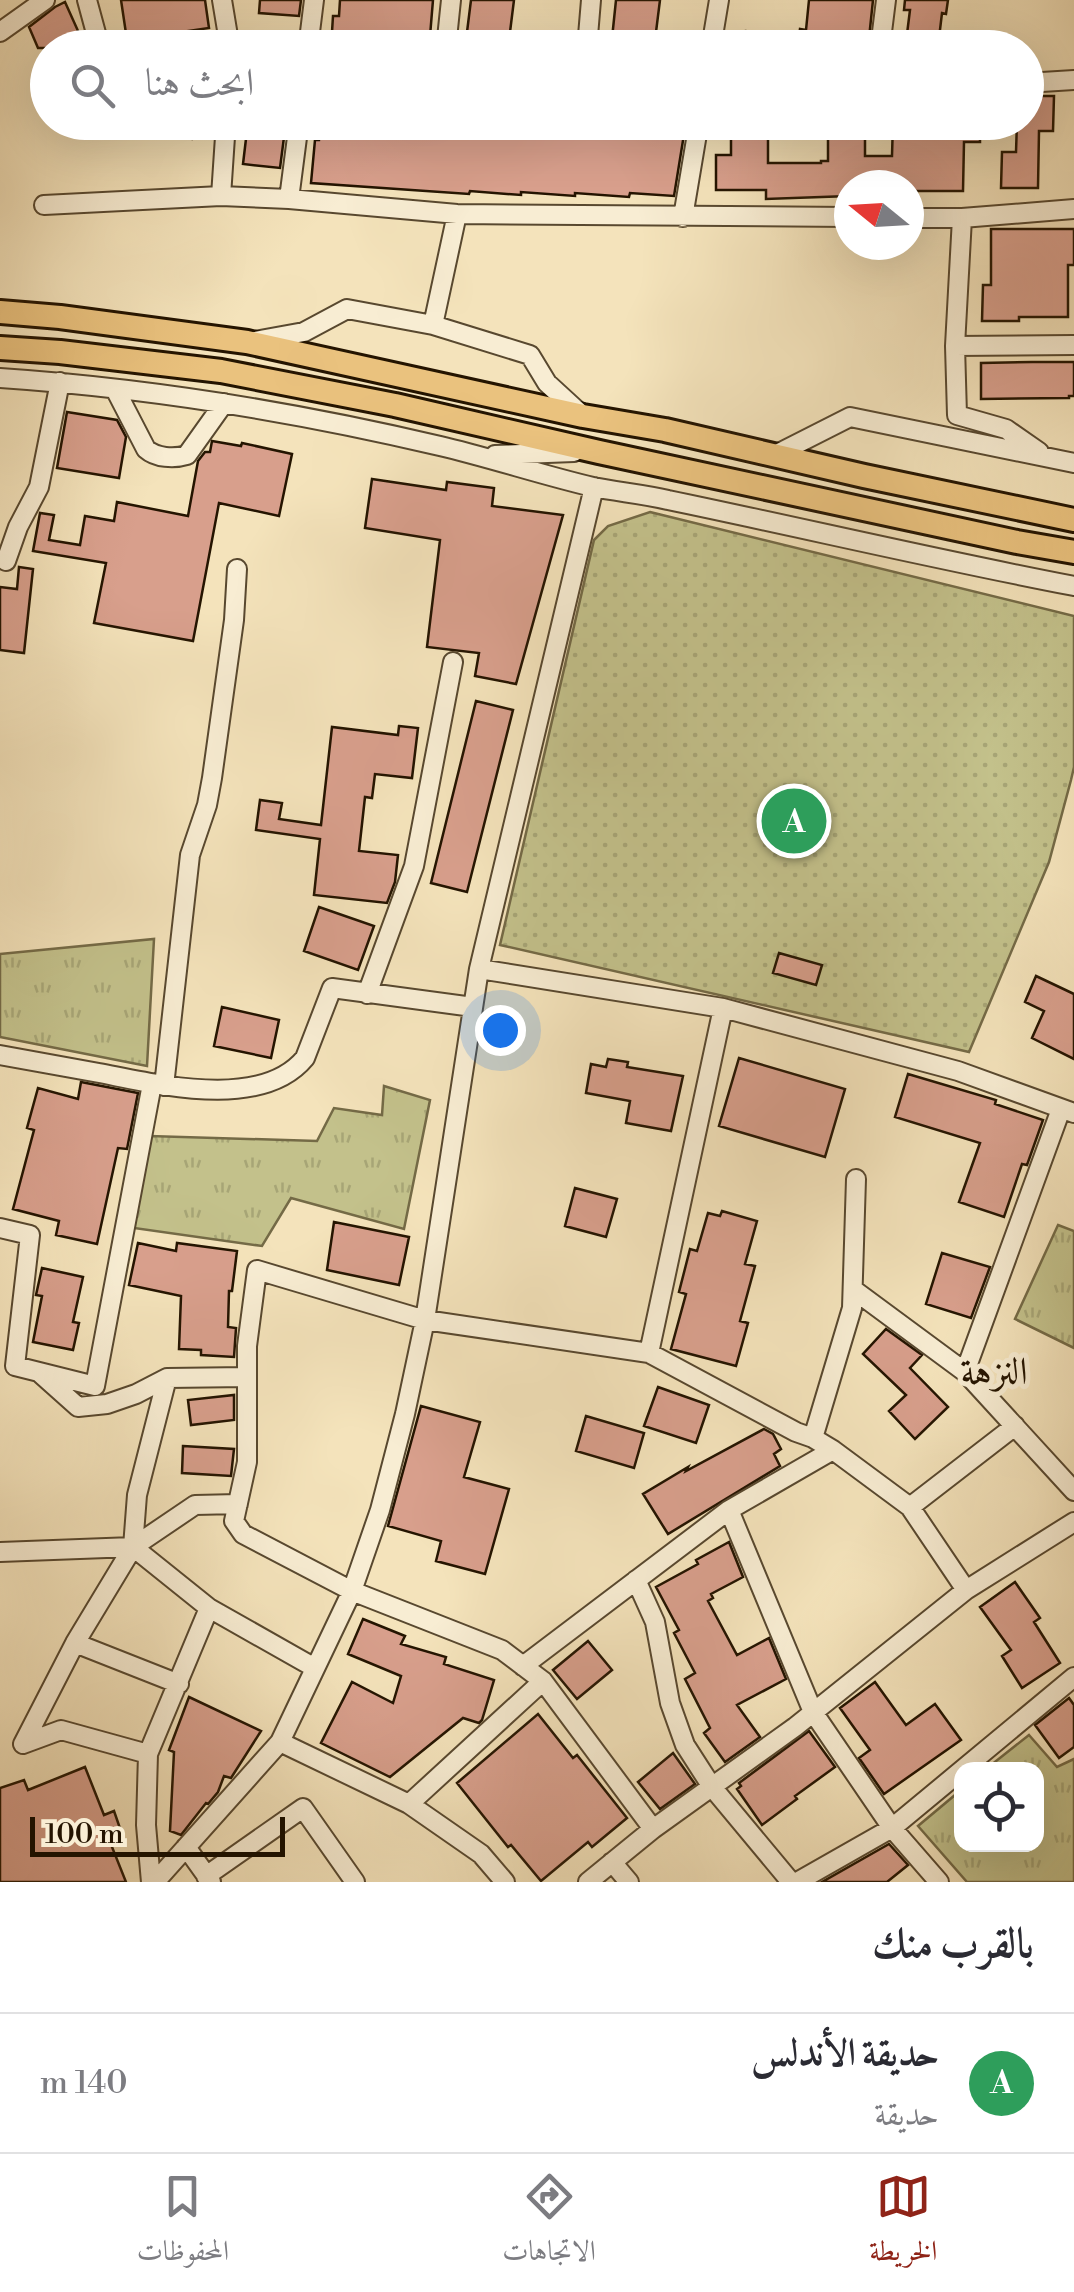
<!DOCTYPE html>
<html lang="ar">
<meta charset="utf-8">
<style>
body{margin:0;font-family:"Libre Bodoni",Amiri,serif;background:#f2f2f3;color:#2b2b33;direction:rtl}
.controls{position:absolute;right:30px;bottom:30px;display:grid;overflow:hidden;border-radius:20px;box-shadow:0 10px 40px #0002}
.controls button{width:90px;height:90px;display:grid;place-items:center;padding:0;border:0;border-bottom:2px solid #e1e1e2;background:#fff;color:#2b2b33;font:50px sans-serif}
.compass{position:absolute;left:834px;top:170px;width:90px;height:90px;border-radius:50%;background:#fff;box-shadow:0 10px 40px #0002;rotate:288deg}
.scale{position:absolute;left:30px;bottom:25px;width:255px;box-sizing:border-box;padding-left:10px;border:5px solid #241400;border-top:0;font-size:28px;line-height:35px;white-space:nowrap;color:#241400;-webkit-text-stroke:8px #f8edd3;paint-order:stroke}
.you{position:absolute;left:500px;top:1030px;width:35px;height:35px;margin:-25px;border:8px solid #fff;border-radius:50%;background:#1a73e8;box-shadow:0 0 0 15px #1a73e833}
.badge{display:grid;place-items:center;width:65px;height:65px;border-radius:50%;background:#8f2418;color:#fff;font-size:32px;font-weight:700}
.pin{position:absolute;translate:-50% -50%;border:5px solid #fff;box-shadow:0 2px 10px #0006}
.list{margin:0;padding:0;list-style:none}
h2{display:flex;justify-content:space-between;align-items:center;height:130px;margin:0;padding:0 40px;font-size:42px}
h2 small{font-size:32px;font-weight:400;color:#7c7c81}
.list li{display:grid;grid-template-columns:65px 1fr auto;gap:30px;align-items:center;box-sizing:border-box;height:140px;padding:0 40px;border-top:2px solid #e1e1e2}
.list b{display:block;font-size:38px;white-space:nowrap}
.list p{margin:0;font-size:32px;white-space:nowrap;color:#7c7c81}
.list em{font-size:32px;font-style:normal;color:#7c7c81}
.icon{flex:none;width:55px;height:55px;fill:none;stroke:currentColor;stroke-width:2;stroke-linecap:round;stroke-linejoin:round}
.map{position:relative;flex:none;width:1074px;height:1882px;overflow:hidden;direction:ltr}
.search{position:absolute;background:#fff;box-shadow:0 10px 40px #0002;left:30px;right:30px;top:30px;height:110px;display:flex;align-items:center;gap:25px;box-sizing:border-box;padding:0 35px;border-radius:55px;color:#7c7c81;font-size:38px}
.sheet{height:270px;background:#fff}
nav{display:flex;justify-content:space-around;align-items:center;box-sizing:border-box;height:140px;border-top:2px solid #e1e1e2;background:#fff;font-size:28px;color:#7c7c81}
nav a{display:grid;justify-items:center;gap:5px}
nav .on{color:#8f2418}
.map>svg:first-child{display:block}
.grass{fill:url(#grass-tufts);stroke:#746a46;stroke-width:2.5}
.park{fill:url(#park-dots);stroke:#746a46;stroke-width:2.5}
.building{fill:#d89f8c;stroke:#241400;stroke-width:2.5}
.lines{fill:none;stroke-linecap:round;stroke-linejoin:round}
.minor-casing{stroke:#58482f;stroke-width:22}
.major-casing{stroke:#241400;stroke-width:28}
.minor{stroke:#f8edd3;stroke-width:18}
.major{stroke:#eac27e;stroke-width:22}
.labels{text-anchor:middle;stroke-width:10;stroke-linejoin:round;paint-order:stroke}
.neighbourhood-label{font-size:38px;fill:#241400;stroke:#f8edd3}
</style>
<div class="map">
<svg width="1074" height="1882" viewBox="0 0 1074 1882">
<defs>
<pattern id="grass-tufts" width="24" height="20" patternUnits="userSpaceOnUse" patternTransform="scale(2.5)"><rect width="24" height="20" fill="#c3c18b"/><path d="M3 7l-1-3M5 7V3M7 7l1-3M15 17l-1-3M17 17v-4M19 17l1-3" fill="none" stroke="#a7a576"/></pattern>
<pattern id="park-dots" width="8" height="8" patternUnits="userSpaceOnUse" patternTransform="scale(2.5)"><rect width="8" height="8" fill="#c3c18b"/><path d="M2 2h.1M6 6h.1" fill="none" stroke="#a7a576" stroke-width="1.8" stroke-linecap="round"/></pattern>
</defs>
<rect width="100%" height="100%" fill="#f4e3bb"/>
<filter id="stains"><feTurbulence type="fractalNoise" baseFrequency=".002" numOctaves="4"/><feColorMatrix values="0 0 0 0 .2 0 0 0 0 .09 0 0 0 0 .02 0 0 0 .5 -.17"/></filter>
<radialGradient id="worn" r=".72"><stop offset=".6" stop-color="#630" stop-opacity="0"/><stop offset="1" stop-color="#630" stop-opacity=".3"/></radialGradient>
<path class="grass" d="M154,939l-7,127 -147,-29v-83z
M384,1086l46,14 -26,129 -113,-31 -29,48 -128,-18 16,-92 167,5 17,-33 48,7z
M1058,1225l16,6v117l-59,-29z
M1029,1735l28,32 17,-8v123h-107l-49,-56 43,-36 1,54h74v-74l-50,-1z"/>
<path class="park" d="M650,512l424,104v151l-3,13 -22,82 -80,190 -469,-107 94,-405 14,-14z"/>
<path class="building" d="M121,0h84l4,28 -82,12z
M260,0h41l-2,16 -40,-3z
M340,0h93l-4,48h-98l2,-32h6z
M471,0h43l-6,48h-43z
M616,0h44l-6,48h-43z
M809,0h64l-5,48h-123l1,-17 53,5 1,-7 6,1z
M905,0h43l-2,14 -4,-1 -3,25h5v10h-43l2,-14h4l3,-24h-6z
M65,2l18,40 -14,6h-31l-9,-21 26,-20z
M1026,96h28l-1,35h-14l-1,57h-37l1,-36h14l1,-30h9z
M151,122h43l-2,17 -42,-4z
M248,122h38l-6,46 -37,-4z
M321,122h365l-12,74 -44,-3 -1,4 -54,-4v3l-54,-4v3l-51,-4 -1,3 -158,-11 4,-43h4z
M731,122h37v41h53v-2h7v-39h37v34h27l1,-34h87v20h-16l-1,49h-54v-6h-60v11l-83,3v-9h-50v-35h15z
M991,229h83v36h-6v52h-49v4h-37l1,-36h8z
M1032,362h42v34h-5v2l-88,1v-36z
M67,412l50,8 9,17 -7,41 -62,-10z
M212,441l29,5 1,-3 50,11 -13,62 -60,-13 -26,138 -99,-18 12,-60 -73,-12 7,-38 14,2 -5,25 31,5 5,-29 29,5 3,-19 71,14 10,-55 7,-9h5z
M372,479l74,11 1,-8 47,6 -2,18 71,9 -47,169 -41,-8 4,-23 -52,-6 13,-107 -75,-12z
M19,567l14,2 -9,84 -24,-3v-63l17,2z
M476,701l37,9 -46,182 -36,-9z
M399,726l19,2 -6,50 -37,-4 -3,24 -7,-1 -6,54 39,4 -3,27 -8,21 -73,-8 6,-56 -64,-9 4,-30 22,3 -3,16 42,6 11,-98 66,8z
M319,907l55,19 -16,44 -54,-19z
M779,953l43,12 -6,20 -43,-12z
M1036,976l38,18v65l-42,-21 12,-27 -19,-9z
M222,1007l57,13 -8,38 -57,-12z
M739,1058l106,31 -20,68 -106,-31z
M608,1059l20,3 -1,5 56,9 -12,55 -45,-8 4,-22 -44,-8 5,-29 15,3z
M908,1074l88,26 -1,4 48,16 -16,45 -5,-1 -18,53 -45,-15 21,-59 -85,-26z
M81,1082l57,11 -11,56 -9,-1 -21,96 -41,-9 3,-14 -46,-12 21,-79 -7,-2 11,-40 40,11z
M575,1188l42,11 -11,38 -41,-11z
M722,1211l35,10 -12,43 10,2 -15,55 8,2 -12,43 -65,-17 15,-55 -7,-2 11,-43 7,2 11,-38 12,3z
M334,1222l75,15 -10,48 -72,-15z
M138,1243l38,8 1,-8 60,8 -5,40h-3l-1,36 8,1 -2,29 -33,-2v-5l-22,-1 2,-53 -52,-11z
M942,1253l48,14 -19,51 -45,-14z
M42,1268l41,9 -10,45 6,1 -6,27 -40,-8 9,-46 -6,-1z
M886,1329l36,26 -12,13 38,39 -33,32 -26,-28 17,-16 -43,-41z
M658,1387l51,18 -13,38 -52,-17z
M234,1395v25l-43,5 -3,-25z
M421,1406l59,16 -16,55 45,12 -24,85 -49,-13 5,-20 -53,-15z
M586,1416l58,17 -10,35 -58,-17z
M764,1429l9,5 8,15 -7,5 6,12 -112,68 -25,-40 45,-27 -2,4z
M183,1446l51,3 -3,27 -49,-3z
M729,1542l14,35 -32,17 2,4 -5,3 29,54 32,-17 17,41 -49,26 23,32 -35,25 -21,-29 6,-5 -25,-49 10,-6 -21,-40 5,-3 -23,-43 42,-23 -2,-4z
M1015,1582l25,36 -6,4 26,41 -38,25 -20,-32 9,-6 -31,-43z
M363,1619l42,17 -4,8 45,13 -2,7 50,16 -12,40 -3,3 -16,-5 -73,59 -69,-34 31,-61 41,21 8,-27 -53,-22z
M588,1641l24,29 -35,29 -24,-29z
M875,1682l31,43 29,-21 26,36 -77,54 -25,-36 11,-8 -30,-42z
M189,1697l72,34 -30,47 -7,-2 -6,16 -10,12 -2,-1 -25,32 -11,-4 4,-79 -5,-2z
M1069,1698l5,7v42l-15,11 -24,-33z
M538,1714l35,44 4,-3 50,63 -35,29 -4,-5 -47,39 -30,-36 -3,2 -51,-64z
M809,1731l26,36 -40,29 2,3 -35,26 -25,-36 4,-3 -2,-3z
M673,1753l22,31 -35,25 -22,-27z
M85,1767l19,48 10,-4 9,26 -13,5 16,40h-126v-94l24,-8 4,10z
M889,1844l19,21 -21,17h-65z"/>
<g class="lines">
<defs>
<path id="minor" d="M87,0l13,48
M222,0l8,48
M0,32l45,-32
M308,48l6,-48
M446,48l5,-48
M587,48l4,-48
M711,48l8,-48
M880,48l6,-48
M1026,83l48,-3
M221,196l5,-74
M289,199l10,-77
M44,205l177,-9 68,3 168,15 392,3
M683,217l16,-95
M909,218h53l112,-9
M962,218l-7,128 2,69 49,14 33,23
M433,325l24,-111
M255,341l49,-9 43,-23 86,16 97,30 17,28 36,33
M955,346l119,-1
M0,378c148,10 296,34 440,68 51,12 102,29 153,41 25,5 50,7 75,13 135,28 270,60 406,86
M115,389l31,60c10,9 28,10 41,6l37,-52
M495,455l79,-3
M775,455l75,-38 224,46
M6,561l12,-34 21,-40 21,-105
M479,969l244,39 235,63 116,42
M367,994l47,-128 39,-204
M0,1055c33,6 66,12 99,18 58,11 162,38 206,-15l27,-70 141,19
M164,1086l26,-231 17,-50 5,-27 22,-158 3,-51
M0,1228l30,7 -15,131 80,20 57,-302
M854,1290l111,82 109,119
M649,1353l74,-345
M965,1372l96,-263
M41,1374l37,33 29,-3 29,-10 31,-16 80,-1
M167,1378l-30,117 -4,52 62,-42 43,-1
M813,1438l39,-130 4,-129
M910,1507l105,-81
M729,1510l84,202 79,116 47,54
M0,1552l133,-5 76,61 106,60
M636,1580l19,42 15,81 15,42 27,42 79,95
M75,1643l104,41
M523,1666l206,-156 104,-60
M280,1742l129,62 72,50 24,28
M23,1744l52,-101 58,-96
M23,1744l38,-14 87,24
M962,1770l112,-93
M409,1804l134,-123
M653,1829l-110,-148 -41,-31 -150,-59 -109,-57 -9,-13 13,-59v-116l10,-76 168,50 224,33 147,79 17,6 20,12 77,57 56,83
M186,1847l25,35
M612,1862l17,20
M206,1876l97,-68 52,74
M151,1882l-5,-57 2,-71 61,-146
M155,1882l125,-140 72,-151 28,-81 25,-96 20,-94 54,-351 115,-482
M588,1882l65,-53 142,-102 171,-137 108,-68
M797,1882l95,-54 70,-58"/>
<path id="major" d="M0,312l60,5 187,25 336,74 82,14 199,46 210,44
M0,348l60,4 161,19 174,34 204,47 418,90 57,10"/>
</defs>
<use href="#minor" class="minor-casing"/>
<use href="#major" class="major-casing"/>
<use href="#minor" class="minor"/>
<use href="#major" class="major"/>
</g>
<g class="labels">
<g class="neighbourhood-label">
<text x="994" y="1384">النزهة</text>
</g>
</g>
<rect width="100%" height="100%" filter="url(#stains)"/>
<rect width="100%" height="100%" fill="url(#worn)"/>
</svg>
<div class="controls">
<button><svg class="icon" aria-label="locate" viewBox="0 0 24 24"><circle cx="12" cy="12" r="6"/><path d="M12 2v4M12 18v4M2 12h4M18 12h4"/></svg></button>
</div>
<svg class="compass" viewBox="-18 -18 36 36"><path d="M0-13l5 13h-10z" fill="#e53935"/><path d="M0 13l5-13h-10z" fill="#7c7c81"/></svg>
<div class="scale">100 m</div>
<div class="you"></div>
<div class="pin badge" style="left:794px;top:821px;background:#2e9e5b">A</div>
<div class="search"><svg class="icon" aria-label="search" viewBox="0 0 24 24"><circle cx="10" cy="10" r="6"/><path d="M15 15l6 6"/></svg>ابحث هنا</div>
</div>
<section class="sheet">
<h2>بالقرب منك<small></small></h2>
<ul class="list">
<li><span class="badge" style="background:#2e9e5b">A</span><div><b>حديقة الأندلس</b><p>حديقة</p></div><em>140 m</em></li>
</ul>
</section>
<nav>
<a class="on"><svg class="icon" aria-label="map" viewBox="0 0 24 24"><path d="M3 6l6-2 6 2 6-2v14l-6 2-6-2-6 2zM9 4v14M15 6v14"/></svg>الخريطة</a>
<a><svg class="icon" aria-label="directions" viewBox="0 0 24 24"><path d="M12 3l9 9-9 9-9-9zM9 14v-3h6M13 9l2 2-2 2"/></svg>الاتجاهات</a>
<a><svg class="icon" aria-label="saved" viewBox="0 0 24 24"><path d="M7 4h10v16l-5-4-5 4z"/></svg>المحفوظات</a>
</nav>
